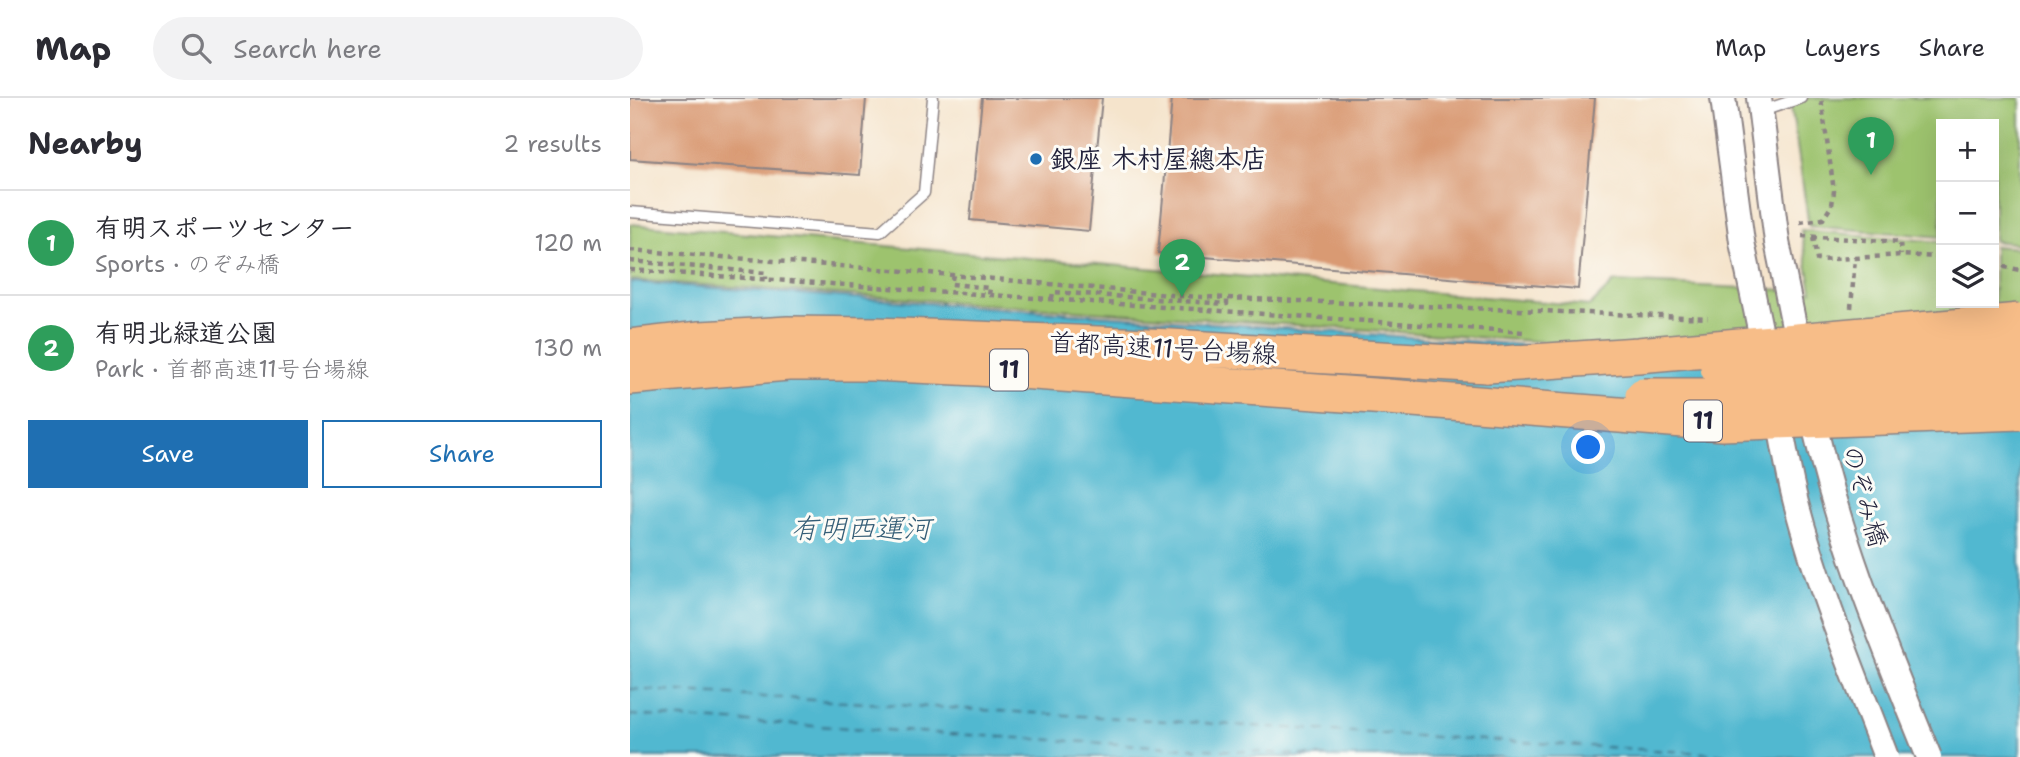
<!DOCTYPE html>
<meta charset="utf-8">
<style>
body{margin:0;font-family:"Shantell Sans","Klee One",sans-serif;background:#f2f2f3;color:#2b2b33}
.controls{position:absolute;right:21px;top:21px;display:grid;overflow:hidden;border-radius:0px;box-shadow:0 7px 28px #0002}
.controls button{width:63px;height:63px;display:grid;place-items:center;padding:0;border:0;border-bottom:2px solid #e1e1e2;background:#fff;color:#2b2b33;font:35px sans-serif}
.you{position:absolute;left:959px;top:350px;width:24px;height:24px;margin:-18px;border:5px solid #fff;border-radius:50%;background:#1a73e8;box-shadow:0 0 0 10px #1a73e833}
.badge{display:grid;place-items:center;width:46px;height:46px;border-radius:50%;background:#1f6fb2;color:#fff;font-size:23px;font-weight:700}
.pin{position:absolute;translate:-50% -58px;filter:drop-shadow(0 2px 4px #0008)}
.pin::after{content:'';position:absolute;top:37px;width:24px;height:21px;background:inherit;clip-path:polygon(0 0,100% 0,50% 100%)}
.list{margin:0;padding:0;list-style:none}
h2{display:flex;justify-content:space-between;align-items:center;height:91px;margin:0;padding:0 28px;font-size:30px}
h2 small{font-size:23px;font-weight:400;color:#7c7c81}
.list li{display:grid;grid-template-columns:46px 1fr auto;gap:21px;align-items:center;box-sizing:border-box;height:105px;padding:0 28px;border-top:2px solid #e1e1e2}
.list b{display:block;font-size:26px;white-space:nowrap}
.list p{margin:0;font-size:23px;white-space:nowrap;color:#7c7c81}
.list em{font-size:23px;font-style:normal;color:#7c7c81}
.actions{display:flex;gap:14px;padding:21px 28px}
.actions a{flex:1;padding:16px 0;border:2px solid #1f6fb2;border-radius:0px;text-align:center;font-size:24px;color:#1f6fb2}
.actions .main{background:#1f6fb2;color:#fff}
.icon{flex:none;width:38px;height:38px;fill:none;stroke:currentColor;stroke-width:2;stroke-linecap:round;stroke-linejoin:round}
.map{position:relative;flex:none;width:1390px;height:659px;overflow:hidden}
header{display:flex;align-items:center;gap:42px;box-sizing:border-box;height:98px;padding:0 35px;background:#fff;border-bottom:2px solid #e1e1e2}
header strong{font-size:33px}
nav{display:flex;gap:38px;margin-inline-start:auto;font-size:24px}
.search{width:490px;height:63px;background:#f2f2f3;display:flex;align-items:center;gap:18px;box-sizing:border-box;padding:0 24px;border-radius:38px;color:#7c7c81;font-size:26px}
main{display:flex}
aside{flex:1;background:#fff}
.map>svg:first-child{display:block}
.green{fill:#9dc36e;stroke:#607254;stroke-width:2}
.water{fill:#51b8d0;stroke:#3a6d86;stroke-width:2}
.lines{fill:none;stroke-linecap:round;stroke-linejoin:round}
.ferry{stroke:#355e77;stroke-width:2;stroke-dasharray:9 7;stroke-linecap:butt}
.building{fill:#d99a73}
.service-casing{stroke:#8c8384;stroke-width:13}
.tertiary-casing{stroke:#8c8384;stroke-width:28}
.motorway-casing{stroke:#8c8384;stroke-width:38}
.path{stroke:#8c8384;stroke-width:4.5;stroke-dasharray:5 5;stroke-linecap:butt}
.service{stroke:#fff;stroke-width:10}
.tertiary{stroke:#fff;stroke-width:24}
.motorway{stroke:#f7bd88;stroke-width:35}
.tertiary-bridge-casing{stroke:#8c8384;stroke-width:28;stroke-linecap:butt}
.motorway-bridge-casing{stroke:#8c8384;stroke-width:38;stroke-linecap:butt}
.tertiary-bridge{stroke:#fff;stroke-width:24}
.motorway-bridge{stroke:#f7bd88;stroke-width:35}
.poi-dot{fill:#1f6fb2;stroke:#fdfcf7;stroke-width:2.5}
.labels{text-anchor:middle;stroke-width:6;stroke-linejoin:round;paint-order:stroke}
.shield{fill:#fdfcf7;stroke:#646373;stroke-width:2}
.shield-label{font-size:24px;font-weight:bold;fill:#22223b}
.poi-label{font-size:26px;font-weight:bold;fill:#22223b;stroke:#fdfcf7;text-anchor:start}
.street-label{font-size:26px;fill:#22223b;stroke:#fdfcf7}
.water-label{font-size:28px;font-style:italic;fill:#355e77;stroke:#fdfcf7}
</style>
<header>
<strong>Map</strong>
<div class="search"><svg class="icon" aria-label="search" viewBox="0 0 24 24"><circle cx="10" cy="10" r="6"/><path d="M15 15l6 6"/></svg>Search here</div>
<nav><a>Map</a><a>Layers</a><a>Share</a></nav>
</header>
<main>
<aside>
<h2>Nearby<small>2 results</small></h2>
<ul class="list">
<li><span class="badge" style="background:#2e9e5b">1</span><div><b>有明スポーツセンター</b><p>Sports · のぞみ橋</p></div><em>120 m</em></li>
<li><span class="badge" style="background:#2e9e5b">2</span><div><b>有明北緑道公園</b><p>Park · 首都高速11号台場線</p></div><em>130 m</em></li>
</ul>
<div class="actions"><a class="main">Save</a><a>Share</a></div>
</aside>
<div class="map">
<svg width="1390" height="659" viewBox="0 0 1390 659">
<rect width="100%" height="100%" fill="#fdfcf7"/>
<filter id="ink" filterUnits="userSpaceOnUse"><feTurbulence type="fractalNoise" baseFrequency=".0143" numOctaves="2"/><feDisplacementMap in="SourceGraphic" scale="14" xChannelSelector="R" yChannelSelector="G"/><feConvolveMatrix kernelMatrix="1 2 1 2 8 2 1 2 1" color-interpolation-filters="sRGB"/></filter>
<filter id="wash" filterUnits="userSpaceOnUse"><feTurbulence type="fractalNoise" baseFrequency=".00686" numOctaves="4" result="noise"/><feDisplacementMap in="SourceGraphic" scale="28" xChannelSelector="R" yChannelSelector="G"/><feGaussianBlur stdDeviation="1.57" result="paint"/><feColorMatrix in="noise" values="0 0 0 0 0 0 0 0 0 0 0 0 0 0 0 0 0 1.4 0 .05"/><feComposite in="paint" operator="in"/></filter>
<g filter="url(#wash)">
<rect width="100%" height="100%" fill="#f5e4cc"/>
<path class="green" d="M1160,0h230v146l-26,-3v-117h-53v113l-132,-11z
M0,126l960,82 24,-24 198,9 -11,-61 140,12v61h53v-57l26,2v126l-1390,-94z"/>
<path class="water" d="M0,184l1390,98v377h-1390z"/>
<g class="lines">
<path class="ferry" d="M0,591l1141,68
M0,617l710,42"/>
</g>
<g id="blocks">
<path class="building" d="M0,0h236l-6,77 -230,-16z
M352,0h120l-13,133 -119,-11z
M542,0h423l-17,191 -420,-36z"/>
</g>
</g>
<g filter="url(#ink)">
<use href="#blocks" fill-opacity="0" stroke="#8c8384" stroke-width="2"/>
<g class="lines">
<defs>
<path id="service" d="M1132,13l39,-13
M0,114l250,20 44,-39 9,-95"/>
<path id="tertiary" d="M1093,0l19,144
M1129,0l18,144"/>
<path id="motorway" d="M0,249l70,-8 88,-5 88,1 295,12 316,18
M0,279l158,-14h84l106,5 409,29"/>
</defs>
<use href="#service" class="service-casing"/>
<use href="#tertiary" class="tertiary-casing"/>
<use href="#motorway" class="motorway-casing"/>
<path class="path" d="M1170,124l23,-3 9,-14 2,-14 -13,-93
M1172,138l98,6 1,13
M1183,139l4,23 38,-2
M0,152l288,22 263,24 527,22
M0,163l136,12v6
M1364,167l26,5
M0,172l894,62
M323,177l-2,9 39,4 -1,7
M422,201l1,-7 174,12v-6
M1221,210l4,-50 46,-3 40,2"/>
<use href="#service" class="service"/>
<use href="#tertiary" class="tertiary"/>
<use href="#motorway" class="motorway"/>
<defs>
<path id="tertiary-bridge" d="M1112,144l24,116
M1147,144l23,113
M1180,306c24,122 72,238 119,353
M1147,310c6,31 11,64 19,95 23,87 58,170 90,254"/>
<path id="motorway-bridge" d="M857,267l151,-10 382,-34
M1088,270h49l253,-15
M1013,298h76l301,-13
M757,299l335,26 298,-11"/>
</defs>
<use href="#tertiary-bridge" class="tertiary-bridge-casing"/>
<use href="#motorway-bridge" class="motorway-bridge-casing"/>
<use href="#tertiary-bridge" class="tertiary-bridge"/>
<use href="#motorway-bridge" class="motorway-bridge"/>
</g>
</g>
<circle class="poi-dot" cx="406" cy="61" r="7"/>
<g class="labels">
<g class="shield">
<rect x="360" y="251.5" width="38" height="41" rx="5"/>
<rect x="1054" y="302.5" width="38" height="41" rx="5"/>
</g>
<g class="shield-label">
<text x="379" y="280">11</text>
<text x="1073" y="331">11</text>
</g>
<g class="poi-label">
<text x="420" y="70">銀座 木村屋總本店</text>
</g>
<g class="street-label">
<text transform="translate(533 250) rotate(3)" y="9">首都高速11号台場線</text>
<text transform="translate(1235 398) rotate(74)" y="9">のぞみ橋</text>
</g>
<g class="water-label">
<text x="231" y="440">有明西運河</text>
</g>
</g>
</svg>
<div class="controls">
<button>+</button>
<button>−</button>
<button><svg class="icon" aria-label="layers" viewBox="0 0 24 24"><path d="M12 4l9 5-9 5-9-5zM3 14l9 5 9-5"/></svg></button>
</div>
<div class="you"></div>
<div class="pin badge" style="left:1241px;top:77px;background:#2e9e5b">1</div>
<div class="pin badge" style="left:552px;top:199px;background:#2e9e5b">2</div>
</div>
</main>
